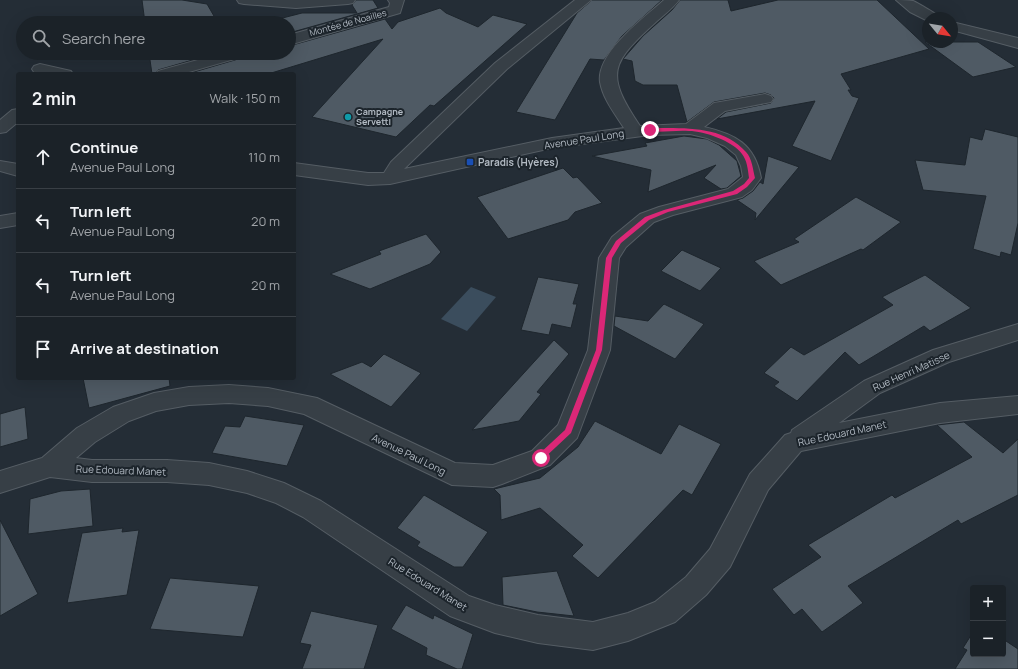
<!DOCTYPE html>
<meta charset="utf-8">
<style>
body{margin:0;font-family:Manrope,sans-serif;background:#242a30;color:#f1f3f6}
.controls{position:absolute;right:12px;bottom:12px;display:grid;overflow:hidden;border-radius:4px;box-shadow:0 4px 16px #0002}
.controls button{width:36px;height:36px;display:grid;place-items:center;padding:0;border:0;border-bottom:1px solid #393f45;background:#1b2228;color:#f1f3f6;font:20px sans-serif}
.compass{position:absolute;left:922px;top:12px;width:36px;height:36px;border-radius:50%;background:#1b2228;box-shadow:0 4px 16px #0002;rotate:120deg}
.stop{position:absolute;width:12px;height:12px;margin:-9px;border:3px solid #db2777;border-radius:50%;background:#fff}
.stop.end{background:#db2777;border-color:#fff;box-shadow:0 1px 4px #0008}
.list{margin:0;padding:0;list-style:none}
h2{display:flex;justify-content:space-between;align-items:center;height:52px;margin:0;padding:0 16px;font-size:17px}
h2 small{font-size:13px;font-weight:400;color:#a0a4a8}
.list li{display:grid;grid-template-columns:26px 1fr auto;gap:12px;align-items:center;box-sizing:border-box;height:64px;padding:0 16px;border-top:1px solid #393f45}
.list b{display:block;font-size:15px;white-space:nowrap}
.list p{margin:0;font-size:13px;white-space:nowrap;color:#a0a4a8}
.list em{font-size:13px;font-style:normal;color:#a0a4a8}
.icon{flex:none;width:22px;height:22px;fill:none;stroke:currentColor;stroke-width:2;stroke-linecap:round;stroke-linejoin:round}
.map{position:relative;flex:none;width:1018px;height:669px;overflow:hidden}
.search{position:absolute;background:#1b2228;box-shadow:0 4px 16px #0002;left:16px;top:16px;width:280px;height:44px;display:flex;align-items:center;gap:10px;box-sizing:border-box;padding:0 14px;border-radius:22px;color:#a0a4a8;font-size:15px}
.panel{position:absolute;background:#1b2228;box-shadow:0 4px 16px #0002;left:16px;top:72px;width:280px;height:308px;border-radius:4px}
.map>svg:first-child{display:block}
.water{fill:#3b4d5d}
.building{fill:#4f5a64;stroke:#1e262d}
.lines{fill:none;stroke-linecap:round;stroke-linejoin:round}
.pedestrian-casing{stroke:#555d64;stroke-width:2}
.minor-casing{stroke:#555d64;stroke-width:2}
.pedestrian{fill:#373f46;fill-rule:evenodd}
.minor{fill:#373f46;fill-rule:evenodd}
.route{fill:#db2777}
.culture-dot{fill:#0f9aa8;stroke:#1c242b;stroke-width:1.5}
.transit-dot{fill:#1a4fb4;stroke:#1c242b;stroke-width:1.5}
.labels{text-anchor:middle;stroke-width:4;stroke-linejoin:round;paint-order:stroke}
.far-street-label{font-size:9px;fill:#b2bac3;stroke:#1c242b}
.far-poi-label{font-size:9px;font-weight:bold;fill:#b2bac3;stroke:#1c242b;text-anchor:start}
.street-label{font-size:10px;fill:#b2bac3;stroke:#1c242b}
.poi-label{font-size:10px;font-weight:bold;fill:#b2bac3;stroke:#1c242b;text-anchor:start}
</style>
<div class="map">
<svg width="1018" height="669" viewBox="0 0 1018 669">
<rect width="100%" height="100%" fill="#242d36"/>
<path class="water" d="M471,287l25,10 -29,34 -26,-12z"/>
<path class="building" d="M142,0h40l25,4 11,19h-73z
M356,0h17l5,8 -89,25v-10h-26l39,-10h55l-5,-8z
M592,0h70l-40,36 -18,24 -14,-1 -35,61 -39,-8 61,-99z
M680,0h48l3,11 47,-11h99l52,49 -88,25 10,16h-3l4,6 7,2 -28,63 -39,-15 23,-45 -98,18 9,-7 45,-9 3,-5 -3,-3 -6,-2 -51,9 -27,20 -10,-37h-34l-8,-4 -3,-20 -9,-2 20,-23 29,-26z
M440,8l6,5 32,14 15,-12 34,9 -93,82 -4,-1 -34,32 -84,-20 71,-78 -115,35h-81l58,-17 5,-4h39v-7l96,-27 7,10 6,-7z
M925,42h53l38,25 -43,10z
M149,53h68l-59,17 -3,4h-3z
M985,129l33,8v86l-7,32 -10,-3 -1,5 -27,-8 13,-53 -63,-6 -8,-30 50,5 5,-28 12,3z
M684,136l23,3 12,6 18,16 4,15 -14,12 -6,1 -17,-11 12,-13 -68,27 3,-22 -59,-14 55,-10 -2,-3z
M768,156l31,11 -44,53 1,-7 -19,-13 6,-2 10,-7 7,-9 3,2z
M563,168l10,10 4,-1 25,26 -27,9 -7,8 -60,19 -31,-42z
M856,197l45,25 -38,28 -2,-1 -80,36 -27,-24 45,-19 -5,-3z
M426,234l15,18 -11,12 -60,25 -40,-15 51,-20 -2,-3z
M682,250l39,18 -21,23 -39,-20z
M925,275l46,33 -41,23 -6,-5 -65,39 -14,-13 -48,49 -23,-15 5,-4 -15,-9 27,-26 13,8 89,-50 -11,-8z
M538,277l41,7 -6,20h4l-6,24 -19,-4 -3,11 -28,-5z
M664,304l40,20 -29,35 -61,-33 1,-10 33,5z
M554,340l15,14 -32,38 4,2 -22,27 -47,9z
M384,354l37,19 -30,34 -61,-33 32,-12 9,5z
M83,378h86l1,8 -81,22z
M25,407l3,32 -28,8v-33z
M245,416l59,9 -17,41 -75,-13 13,-27 15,1z
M595,421l66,33 18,-30 42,20 -29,51 -9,-5 -85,88 -26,-22 11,-11 -43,-37 -39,12 -1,-25 -6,-6 46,-11 38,-31z
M964,422l39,31 15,-14v56l-57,29 -3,-4 -110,66 15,17 -41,29 -20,-23 -8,6 -22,-26 49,-32 -13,-12 84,-50 3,3 77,-41 -35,-32z
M90,489l3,37 -65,8 2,-35 31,-8z
M424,495l64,37 -25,35h-9l-37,-21 3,-4 -23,-14z
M0,520l38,74 -38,22z
M123,528l-1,4 17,-2 -12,65 -60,8 15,-70z
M557,571l17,45 -37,-4 -34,-7 -1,-28z
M170,578l89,8 -16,51 -93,-8z
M406,605l27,14 1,-4 39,19 -11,35h-5l-31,-14 1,-7 -36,-19z
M311,611l67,14 -14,44h-62l9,-24 -11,-2z
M973,632v22h30v-15l15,10v20h-63l12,-19 -4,-2z"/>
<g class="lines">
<defs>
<path id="pedestrian" d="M0,161l18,3v12l-18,-5z"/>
<path id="minor" d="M237,0h118l-2,3 -5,1 -52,4 -52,-4 -5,-1z
M388,0h16l-4,13 -111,32v-10l100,-28 1,-4z
M575,0h16l-84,69 -103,100 148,-31 72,-10c-9,-14 -21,-29 -24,-46 -4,-29 44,-64 64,-82h15c-6,8 -15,15 -22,21 -46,42 -53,52 -17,105l46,-2 28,-21 6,-1 45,-8 6,2 2,3 -2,3 -46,9 -21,16c31,7 51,17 57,51l-9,12 -10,7 -69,18 -19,7 -28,25 -7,11 -9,92 -33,88 -27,27 -48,19 -9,3 -41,-2 -148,-71 -36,-8 -39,-3 -40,2 -33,6 -27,10 -34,21 -19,16 16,2h75l42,3 38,8 37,12 37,18 148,95 26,9 43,10 55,7 35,-9 27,-11 31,-25 24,-28 40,-75 35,-39 6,-2 1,-3 72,-49 69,-31 85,-26v16l-69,22 -69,31 -41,30 101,-20 78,-7v18l-78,9 -139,28 -33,39 -38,77 -24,28 -31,27 -47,19 -35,9 -55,-7 -43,-10 -45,-17 -147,-99 -27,-14 -29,-10 -38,-8 -42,-3h-75l-42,-5 -50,16v-22l42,-13 35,-30 36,-21 41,-14 35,-6 40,-2 39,3 49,10 138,65 38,2 39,-14 26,-26 30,-75 11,-92 13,-21 28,-23 19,-7 69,-18 15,-12 -2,-11 -5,-11 -11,-9 -18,-8 -17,-4 -40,1 -98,13 -162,36 -22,1 -74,-10v-12l74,10h16l7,-11 104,-99z
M896,0c5,0 12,0 17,1 3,1 27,15 28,17h-13v3l-18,-9z
M952,22l66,16v10l-66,-18z
M223,53h25l-3,3 -63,18h-26l2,-3z
M40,64l31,7 2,3h-32l-7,-2 -2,-3 2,-3z
M18,109v13l-12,10 -6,1v-13l12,-10z
M18,213v12l-18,3v-12z"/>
</defs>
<use href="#pedestrian" class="pedestrian-casing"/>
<use href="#minor" class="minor-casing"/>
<use href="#pedestrian" class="pedestrian"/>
<use href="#minor" class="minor"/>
</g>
<path class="route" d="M650,128c32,0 73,-3 96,24 6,6 7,18 9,26l-8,9 -10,7 -69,18 -19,8 -28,23 -9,15 -10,92 -31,83 -30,28 -4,-3 1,-3 27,-25 31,-80 10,-92 10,-17 29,-24 19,-7 69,-19 11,-7 5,-6c-1,-8 -2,-18 -7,-24 -9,-13 -38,-23 -53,-23 -14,-1 -28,2 -41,0l-1,-1z"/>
<circle class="culture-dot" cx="348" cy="117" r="4"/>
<rect class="transit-dot" x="466" y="158" width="8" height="8" rx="2"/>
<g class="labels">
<g class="far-street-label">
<text transform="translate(348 23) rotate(-15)" y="3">Montée de Noailles</text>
</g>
<g class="far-poi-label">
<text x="356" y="115">Campagne<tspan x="356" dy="10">Servetti</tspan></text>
</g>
<g class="street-label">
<text transform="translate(584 139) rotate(-9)" y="4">Avenue Paul Long</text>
<text transform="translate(911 371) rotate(-24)" y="4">Rue Henri Matisse</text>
<text transform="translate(842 433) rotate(-12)" y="4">Rue Edouard Manet</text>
<text transform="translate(409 454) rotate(26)" y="4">Avenue Paul Long</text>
<text transform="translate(121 470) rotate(2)" y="4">Rue Edouard Manet</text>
<text transform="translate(428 584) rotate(32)" y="4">Rue Edouard Manet</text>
</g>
<g class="poi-label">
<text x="478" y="166">Paradis (Hyères)</text>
</g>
</g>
</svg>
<div class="controls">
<button>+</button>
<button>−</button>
</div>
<svg class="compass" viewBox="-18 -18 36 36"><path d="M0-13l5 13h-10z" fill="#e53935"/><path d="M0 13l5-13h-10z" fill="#a0a4a8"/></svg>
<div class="stop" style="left:541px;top:458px"></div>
<div class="stop end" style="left:650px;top:130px"></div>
<div class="search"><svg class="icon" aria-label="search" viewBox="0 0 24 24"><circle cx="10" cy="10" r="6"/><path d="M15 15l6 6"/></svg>Search here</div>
<section class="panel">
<h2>2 min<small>Walk · 150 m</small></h2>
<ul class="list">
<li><svg class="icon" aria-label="ahead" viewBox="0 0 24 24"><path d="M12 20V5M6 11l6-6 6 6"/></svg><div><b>Continue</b><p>Avenue Paul Long</p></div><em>110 m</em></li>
<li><svg class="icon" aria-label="left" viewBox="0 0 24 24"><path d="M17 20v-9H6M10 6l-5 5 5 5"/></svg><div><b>Turn left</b><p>Avenue Paul Long</p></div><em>20 m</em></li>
<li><svg class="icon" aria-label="left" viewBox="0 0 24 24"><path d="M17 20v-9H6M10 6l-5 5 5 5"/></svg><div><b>Turn left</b><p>Avenue Paul Long</p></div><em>20 m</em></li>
<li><svg class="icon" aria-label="arrive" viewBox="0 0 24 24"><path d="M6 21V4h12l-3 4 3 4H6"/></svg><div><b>Arrive at destination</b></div></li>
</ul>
</section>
</div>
